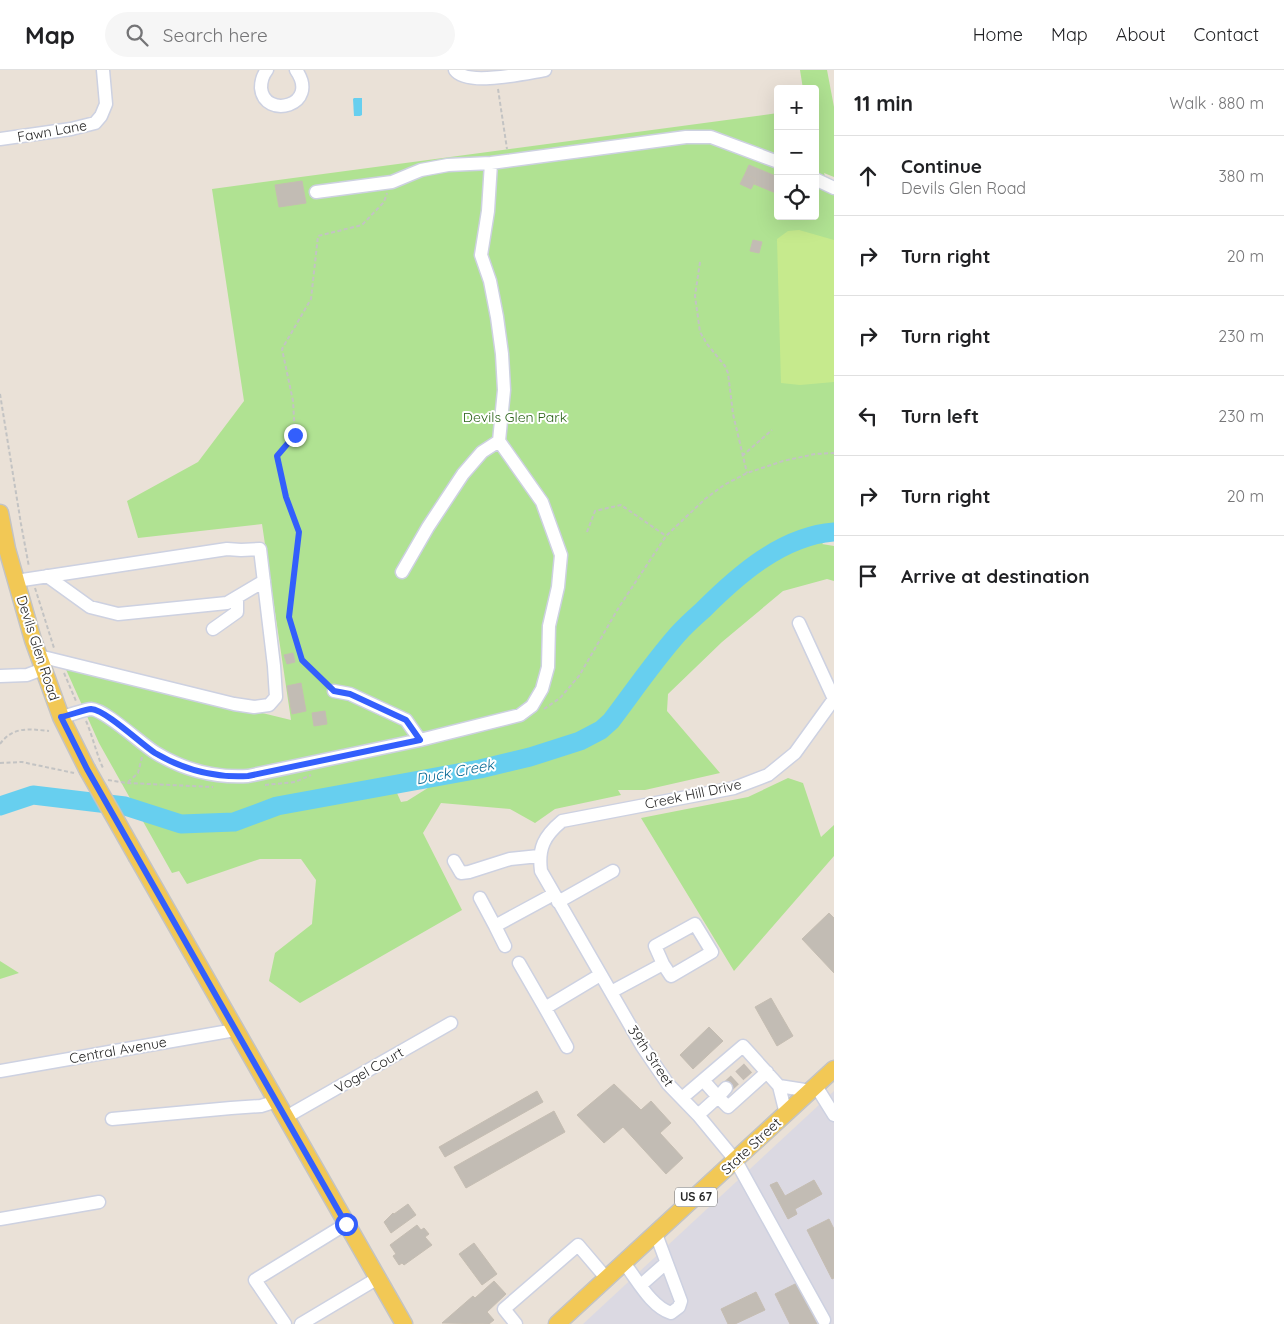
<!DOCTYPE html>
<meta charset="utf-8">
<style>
body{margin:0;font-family:Quicksand,sans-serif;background:#f6f6f6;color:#202124}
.controls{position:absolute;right:15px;top:15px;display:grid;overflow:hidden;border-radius:5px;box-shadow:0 5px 20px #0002}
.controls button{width:45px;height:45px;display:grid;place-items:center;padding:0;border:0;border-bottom:1px solid #e0e0e0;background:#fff;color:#202124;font:25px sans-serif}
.stop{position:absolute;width:15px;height:15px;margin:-11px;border:4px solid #335ffc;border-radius:50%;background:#fff}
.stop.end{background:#335ffc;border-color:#fff;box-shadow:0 1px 5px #0008}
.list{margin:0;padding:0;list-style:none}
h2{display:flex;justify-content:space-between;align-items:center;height:65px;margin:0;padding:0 20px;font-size:21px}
h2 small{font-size:16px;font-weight:400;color:#757577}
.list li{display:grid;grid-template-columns:32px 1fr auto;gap:15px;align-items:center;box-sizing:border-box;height:80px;padding:0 20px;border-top:1px solid #e0e0e0}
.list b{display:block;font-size:19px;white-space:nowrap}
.list p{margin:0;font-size:16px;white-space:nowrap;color:#757577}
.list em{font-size:16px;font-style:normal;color:#757577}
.icon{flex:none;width:28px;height:28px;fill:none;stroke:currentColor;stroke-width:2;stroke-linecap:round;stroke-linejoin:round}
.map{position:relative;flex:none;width:834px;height:1254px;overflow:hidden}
header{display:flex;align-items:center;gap:30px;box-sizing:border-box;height:70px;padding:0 25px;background:#fff;border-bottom:1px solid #e0e0e0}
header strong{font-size:24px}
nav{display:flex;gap:28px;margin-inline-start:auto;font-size:18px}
.search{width:350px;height:45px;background:#f6f6f6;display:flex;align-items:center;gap:12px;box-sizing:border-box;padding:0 18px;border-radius:28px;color:#757577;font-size:19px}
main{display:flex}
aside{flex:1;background:#fff}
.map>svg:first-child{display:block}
.industrial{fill:#dbd9e2}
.green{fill:#b0e292;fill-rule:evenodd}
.pitch{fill:#c6ea8d}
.water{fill:#67cfef}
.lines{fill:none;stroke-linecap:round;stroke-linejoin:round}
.river{stroke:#67cfef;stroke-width:19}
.building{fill:#c2bcb4;stroke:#c5bdb2}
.minor-tunnel{stroke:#c3bcb4;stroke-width:12;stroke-dasharray:12 6;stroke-linecap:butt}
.minor-casing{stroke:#cdd1e1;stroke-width:15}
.major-casing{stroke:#c3c3c3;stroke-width:19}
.path{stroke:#c3c3c3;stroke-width:2;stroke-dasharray:4 2.5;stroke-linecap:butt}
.minor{stroke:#fff;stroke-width:12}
.major{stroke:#f2c855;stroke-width:16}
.major-bridge-casing{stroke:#c3c3c3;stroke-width:19;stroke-linecap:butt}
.major-bridge{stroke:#f2c855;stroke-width:16}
.route{stroke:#335ffc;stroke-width:6}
.labels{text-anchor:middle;stroke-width:4;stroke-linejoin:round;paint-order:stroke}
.shield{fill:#fff;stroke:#686868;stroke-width:1}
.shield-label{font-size:12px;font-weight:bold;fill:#272727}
.street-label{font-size:14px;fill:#272727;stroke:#fff}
.park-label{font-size:14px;fill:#2a6318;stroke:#fff}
.water-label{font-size:15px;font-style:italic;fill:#0b6b96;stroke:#fff}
</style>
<header>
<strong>Map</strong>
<div class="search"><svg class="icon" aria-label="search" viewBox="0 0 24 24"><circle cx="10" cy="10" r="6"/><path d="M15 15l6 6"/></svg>Search here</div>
<nav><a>Home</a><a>Map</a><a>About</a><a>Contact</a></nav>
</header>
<main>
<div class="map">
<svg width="834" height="1254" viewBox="0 0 834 1254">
<rect width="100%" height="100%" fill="#eae1d7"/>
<path class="industrial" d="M834,1021v233h-251z"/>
<path class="green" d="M800,0h27l7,37v70l-10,-4 1,3 9,5v352l-12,11 12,2v35l-7,-2 -44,12 -61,51 -54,52 -1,17 53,62 -75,17h-27l3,5 -66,14 -20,14 -25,-14 -69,-6 -18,30 39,77 -162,93 -31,-22 6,-28 37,-29 4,-44 -15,-21h-41l-73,25 -8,-13 -7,2 -73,-130 -35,-78 227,55 -29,-196 -124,14 -11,-37 71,-39 46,-61 -32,-212 566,-76v103h37v-127h-12zM449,705l8,4 -26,7 -24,15 -6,1 -4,-9z
M788,708l15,5 18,54 13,-12v31l-100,115 -93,-153 107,-21z
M0,891l19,12 -19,6z"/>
<path class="pitch" d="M799,160l35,10v142l-34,3 -19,-2 -4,-144 11,-8z"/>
<path class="water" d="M354,28h8v17l-2,1h-6l-1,-17z"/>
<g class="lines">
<path class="river" d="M0,736l33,-11 92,11 56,18 53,-2 43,-16 203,-37 50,-12 50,-16 21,-11 10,-9c22,-29 43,-60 67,-87 8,-9 16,-16 25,-24 35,-35 79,-74 131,-78"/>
</g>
<path class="building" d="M749,95l29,12v17l-24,-10 2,-5 -11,-5z
M745,104l11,5 -5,10 -11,-5z
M302,111l4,22 -27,4 -4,-22z
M753,170l9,2 -3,11 -9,-2z
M293,583l2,9 -8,2 -3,-9z
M301,613l5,28 -14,3 -5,-28z
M325,641l2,13 -13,2 -2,-13z
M829,843l5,5v55l-32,-34z
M771,928l22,38 -16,10 -22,-39z
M709,957l14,14 -30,28 -13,-14z
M614,1014l27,26 10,-9 20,22 -11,10 23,25 -17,16 -43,-47 -19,16 -27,-28z
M537,1021l6,11 -98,55 -6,-10z
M554,1041l11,21 -99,56 -12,-21z
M814,1110l8,14 -27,15 2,5 -9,5 -18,-34 7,-3 8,14z
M408,1134l8,11 -25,18 -7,-11 9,-9 1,1z
M829,1149l5,10v49l-2,1 -25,-49z
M417,1155l4,5 3,-2 5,6 -4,3 7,8 -28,20 -2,-2 -3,2 -6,-9 3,-2 -6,-9z
M474,1173l23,31 -15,11 -23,-31z
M494,1211l12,13 -19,18 7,8 -5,4 -47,-1 31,-27 2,2z
M797,1213l20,41h-27l-15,-30z
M756,1222l9,18 -30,14h-7l-7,-15z"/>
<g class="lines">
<path class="minor-tunnel" d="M726,1018l22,-20"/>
<defs>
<path id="minor" d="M267,0c-5,6 -6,11 -6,18 3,32 60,18 35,-18
M455,0c12,17 71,3 90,0
M0,69l71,-10 24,-6 6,-7 5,-12 -3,-34
M815,109l19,9
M316,122l76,-10 29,-12 27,-5 43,-2 195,-26h25l67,25
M402,502l26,-45 35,-53 19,-22 17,-11
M47,506l43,31 28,7 109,-11 37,-22
M16,511l211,-32 14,1 19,-1 14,117 2,31 -7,8 -15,2 -20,-3 -195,-48
M799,553l35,76
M213,559l24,-17v-15
M0,606l27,-1 16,-6
M334,621l16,3 56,26 14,20
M61,647c7,-1 25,-8 30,-8 15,1 50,35 65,44 28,17 59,25 92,23l172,-36 100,-25 12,-9 10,-17 6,-22 1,-41 9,-39 3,-32 -19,-53 -43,-61 5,-51 -2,-36 -5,-37 -7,-36 -9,-26 7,-44 3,-48
M454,791l7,12 8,-1 41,-13 29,-3
M480,828l15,28 59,-32
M558,832l55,-31
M495,856l10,20
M519,893l26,45 55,-33
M611,922l52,-28 -8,-18 40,-22 17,28 -41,24 -8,-12
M545,938l22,39
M0,1001l235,-41
M816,1016l18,29
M726,1018l-8,9 10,10 39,-35
M682,1028l61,-52 36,40
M786,1044l-7,-28 32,5
M698,1045l20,-18 -15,-17
M286,1047l165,-94
M112,1049l119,-11 30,-2 16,-5
M0,1149l99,-17
M624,1193c13,16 27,44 47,50l8,-6 2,-6 -25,-67
M641,1215l25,-22
M824,1250l-88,-159 -38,-46 -30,-31 -26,-38 -101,-175c-3,-23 3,-35 21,-50l172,-33 34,-13 27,-22 39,-54
M285,1254l-30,-44 91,-56
M301,1254l77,-46
M516,1254l-12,-15 74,-64 29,34"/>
<path id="major" d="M0,443l7,36 26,91 28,77 26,52
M137,787l267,467
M557,1254l277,-255"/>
</defs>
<use href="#minor" class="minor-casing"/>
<use href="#major" class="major-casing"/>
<path class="path" d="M498,19l9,60
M700,192l-5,34 5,36 7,12 18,22 3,7 5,41 14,59
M0,324l21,130 8,43
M742,386l30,-26
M587,462l8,-21 26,-6 45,31
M35,518l19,60
M64,603l12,28
M327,614l-25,-24 -13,-43 10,-85 -13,-35 -9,-41 18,-21 -2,-34 -11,-52 29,-50 7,-63 44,-11 22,-23 3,-9
M544,639l16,-11 19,-22 40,-69 47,-71 39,-37 19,-14 23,-12 36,-12 32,-7 19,-1
M86,651c7,16 10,32 17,47
M0,674c13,-18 29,-15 49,-13
M0,693l22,-1 52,11
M108,710l19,3 86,4
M128,712l10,-9 4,-16
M265,715l30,-3 16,-7"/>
<use href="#minor" class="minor"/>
<use href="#major" class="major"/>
<defs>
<path id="major-bridge" d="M87,699l50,88"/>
</defs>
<use href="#major-bridge" class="major-bridge-casing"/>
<use href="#major-bridge" class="major-bridge"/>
</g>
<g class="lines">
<path class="route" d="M295,365l-18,21 9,41 13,35 -10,85 13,43 32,31 16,3 56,26 14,20 -172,36c-33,2 -64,-6 -93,-23 -14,-9 -49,-43 -64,-44 -5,0 -23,7 -30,8l26,52 259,455"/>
</g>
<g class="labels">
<rect class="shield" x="675" y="1117.5" width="42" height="19" rx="4"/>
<g class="shield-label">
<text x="696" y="1131">US 67</text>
</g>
<g class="street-label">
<text transform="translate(52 61) rotate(-10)" y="5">Fawn Lane</text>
<text transform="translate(38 578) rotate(72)" y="5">Devils Glen Road</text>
<text transform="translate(693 724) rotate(-12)" y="5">Creek Hill Drive</text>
<text transform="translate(118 980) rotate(-10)" y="5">Central Avenue</text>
<text transform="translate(651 986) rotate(56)" y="5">39th Street</text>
<text transform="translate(369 1000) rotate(-30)" y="5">Vogel Court</text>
<text transform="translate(751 1076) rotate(-43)" y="5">State Street</text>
</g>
<g class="park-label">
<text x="515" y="352">Devils Glen Park</text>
</g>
<g class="water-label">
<text transform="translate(455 702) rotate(-11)" y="5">Duck Creek</text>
</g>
</g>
</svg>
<div class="controls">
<button>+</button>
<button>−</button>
<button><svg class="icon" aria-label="locate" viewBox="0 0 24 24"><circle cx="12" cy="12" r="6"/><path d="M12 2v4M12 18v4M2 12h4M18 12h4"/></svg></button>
</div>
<div class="stop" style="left:346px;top:1154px"></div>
<div class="stop end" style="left:295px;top:365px"></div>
</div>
<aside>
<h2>11 min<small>Walk · 880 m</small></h2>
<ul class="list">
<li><svg class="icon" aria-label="ahead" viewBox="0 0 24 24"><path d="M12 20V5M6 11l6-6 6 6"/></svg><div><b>Continue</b><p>Devils Glen Road</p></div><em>380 m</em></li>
<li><svg class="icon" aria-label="right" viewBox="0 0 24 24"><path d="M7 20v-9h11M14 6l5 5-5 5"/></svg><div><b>Turn right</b></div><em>20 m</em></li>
<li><svg class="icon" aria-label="right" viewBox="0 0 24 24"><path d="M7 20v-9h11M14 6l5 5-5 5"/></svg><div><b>Turn right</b></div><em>230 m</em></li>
<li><svg class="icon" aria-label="left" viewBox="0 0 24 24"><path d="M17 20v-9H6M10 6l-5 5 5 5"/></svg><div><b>Turn left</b></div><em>230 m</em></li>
<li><svg class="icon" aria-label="right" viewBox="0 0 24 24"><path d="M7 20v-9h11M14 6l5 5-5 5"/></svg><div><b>Turn right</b></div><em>20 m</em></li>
<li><svg class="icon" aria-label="arrive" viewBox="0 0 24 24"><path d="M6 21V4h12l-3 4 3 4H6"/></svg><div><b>Arrive at destination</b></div></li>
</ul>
</aside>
</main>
